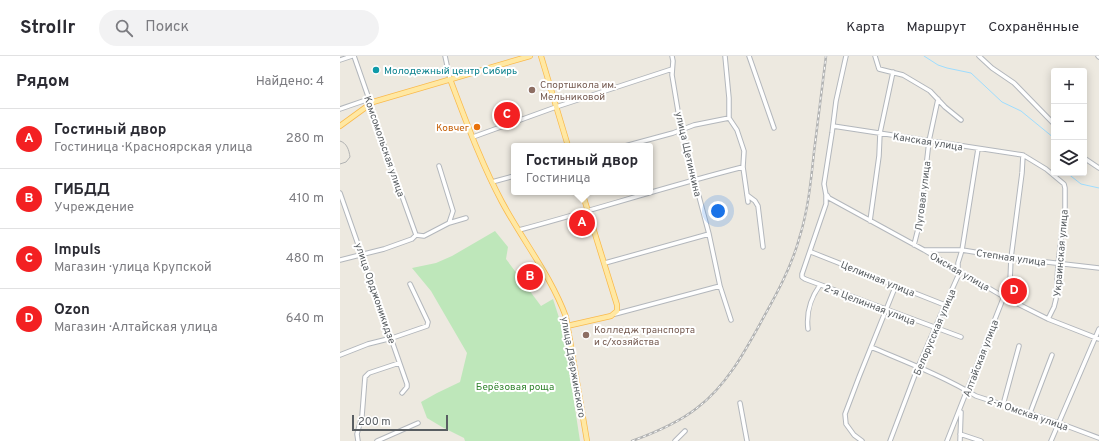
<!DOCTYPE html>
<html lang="ru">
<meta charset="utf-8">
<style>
body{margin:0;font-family:Overpass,sans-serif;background:#f2f2f3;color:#2b2b33}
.controls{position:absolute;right:12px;top:12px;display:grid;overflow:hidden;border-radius:4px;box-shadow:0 2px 10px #0003}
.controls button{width:36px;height:36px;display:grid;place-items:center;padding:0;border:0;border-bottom:1px solid #e1e1e2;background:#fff;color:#2b2b33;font:20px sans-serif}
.scale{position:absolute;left:12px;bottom:10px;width:96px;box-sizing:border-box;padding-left:4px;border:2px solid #595e62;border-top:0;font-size:11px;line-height:14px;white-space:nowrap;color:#595e62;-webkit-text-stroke:3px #fff;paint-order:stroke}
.you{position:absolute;left:378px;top:155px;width:14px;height:14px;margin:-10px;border:3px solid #fff;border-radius:50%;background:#1a73e8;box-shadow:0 0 0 6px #1a73e833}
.badge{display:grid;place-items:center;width:26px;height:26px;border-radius:50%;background:#f32022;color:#fff;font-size:13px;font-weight:700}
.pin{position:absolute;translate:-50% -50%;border:2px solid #fff;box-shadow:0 1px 4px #0006}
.popup{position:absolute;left:171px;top:87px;width:142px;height:52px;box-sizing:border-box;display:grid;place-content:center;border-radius:4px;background:#fff;filter:drop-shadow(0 1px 3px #0005);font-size:13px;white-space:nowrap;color:#7c7c81}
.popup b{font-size:15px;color:#2b2b33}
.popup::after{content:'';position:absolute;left:50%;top:100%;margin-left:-8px;border:8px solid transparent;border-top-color:#fff}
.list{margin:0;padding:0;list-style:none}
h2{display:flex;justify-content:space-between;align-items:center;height:52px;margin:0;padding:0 16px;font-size:17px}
h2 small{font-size:13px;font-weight:400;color:#7c7c81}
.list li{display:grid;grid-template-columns:26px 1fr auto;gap:12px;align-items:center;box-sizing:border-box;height:60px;padding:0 16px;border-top:1px solid #e1e1e2}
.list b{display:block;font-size:15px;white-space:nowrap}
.list p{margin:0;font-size:13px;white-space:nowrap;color:#7c7c81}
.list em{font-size:13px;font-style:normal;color:#7c7c81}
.icon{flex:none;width:22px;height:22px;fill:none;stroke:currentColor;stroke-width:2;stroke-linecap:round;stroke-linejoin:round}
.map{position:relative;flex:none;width:759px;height:385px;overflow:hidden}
header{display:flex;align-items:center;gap:24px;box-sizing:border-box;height:56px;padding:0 20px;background:#fff;border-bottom:1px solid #e1e1e2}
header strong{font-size:19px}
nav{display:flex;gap:22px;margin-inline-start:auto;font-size:14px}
.search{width:280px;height:36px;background:#f2f2f3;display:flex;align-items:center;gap:10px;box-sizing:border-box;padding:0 14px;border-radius:22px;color:#7c7c81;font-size:15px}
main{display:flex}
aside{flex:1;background:#fff}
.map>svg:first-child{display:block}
.green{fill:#bee7ba}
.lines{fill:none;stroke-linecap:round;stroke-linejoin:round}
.stream{stroke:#9eddff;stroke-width:1}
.minor-casing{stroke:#b3b7bc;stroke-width:5.5}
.major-casing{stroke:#faba4c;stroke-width:6}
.minor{stroke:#fff;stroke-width:3.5}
.major{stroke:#ffe8a3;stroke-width:4.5}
.tram{stroke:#b2b3b3;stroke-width:1}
.rail-casing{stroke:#b2b3b3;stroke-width:2.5}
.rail{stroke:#fff;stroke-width:1;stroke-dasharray:3;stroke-linecap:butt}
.culture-dot{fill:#0f9aa8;stroke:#fff;stroke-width:1.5}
.education-dot{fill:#8d6e63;stroke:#fff;stroke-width:1.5}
.food-dot{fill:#e8710a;stroke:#fff;stroke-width:1.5}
.labels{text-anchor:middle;stroke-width:4;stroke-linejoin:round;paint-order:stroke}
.culture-label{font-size:10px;fill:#0d838f;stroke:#fff;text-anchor:start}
.education-label{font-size:10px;fill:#785e54;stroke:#fff;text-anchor:start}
.food-label{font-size:10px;fill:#c56008;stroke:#fff;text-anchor:end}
.street-label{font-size:10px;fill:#595e62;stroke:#fff}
.park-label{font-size:10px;fill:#32842e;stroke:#fff}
</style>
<header>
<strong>Strollr</strong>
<div class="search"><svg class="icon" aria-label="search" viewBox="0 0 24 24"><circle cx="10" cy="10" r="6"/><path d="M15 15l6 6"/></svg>Поиск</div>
<nav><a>Карта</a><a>Маршрут</a><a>Сохранённые</a></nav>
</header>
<main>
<aside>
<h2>Рядом<small>Найдено: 4</small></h2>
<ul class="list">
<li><span class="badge">A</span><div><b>Гостиный двор</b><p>Гостиница · Красноярская улица</p></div><em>280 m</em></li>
<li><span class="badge">B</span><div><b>ГИБДД</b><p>Учреждение</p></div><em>410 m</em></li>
<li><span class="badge">C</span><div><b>Impuls</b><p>Магазин · улица Крупской</p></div><em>480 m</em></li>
<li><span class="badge">D</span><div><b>Ozon</b><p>Магазин · Алтайская улица</p></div><em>640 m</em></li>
</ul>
</aside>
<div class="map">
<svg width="759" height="385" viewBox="0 0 759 385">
<rect width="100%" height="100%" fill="#ede9e0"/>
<path class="green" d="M155,175l13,16 -2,12 35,47 12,-7 10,31 17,111h-115l-1,-3 -22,-11 -15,-9 -6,-16 16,-9 23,-11 7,-29 -36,-62 -19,-23 24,-5 16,-7z"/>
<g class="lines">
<path class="stream" d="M584,0l14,9 9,3 24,5 31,29 19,9 33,27
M727,117l14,11 18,4"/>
<defs>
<path id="minor" d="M14,0l15,43v5l47,131
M105,0l5,23
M332,0l1,5 -1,14 9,54 28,105 11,52 11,34
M385,0l4,42v20l8,12 7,21 -1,16 5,35
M409,0l25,72
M506,0l-10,45 -4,32 -8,51 2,11v9l-24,70v3l3,2 156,58
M535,0l4,13 24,6 27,16 15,16 16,13
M639,0l13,12 22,15 40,41
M758,0l1,1
M0,4l12,-4
M0,53l29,-10
M493,70l190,29 23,14 18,15 1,4v20l-7,56 -2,35 -2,8 -6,12
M133,81l83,-30 116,-38
M285,90l48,-13 21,-8 35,-7
M744,102l15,10
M99,110l14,45 -4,12
M152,126l22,-6
M0,137l67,191v3l-5,6
M407,139l8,6 3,5 5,41
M487,139l2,3 95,52 80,47 44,22 51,20
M530,165l9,-65 1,-23 13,-61
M179,174c75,-20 149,-44 224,-63
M574,189l6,-24 9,-80 9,-42
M584,194h38l49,8 88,10
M471,196l134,53
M0,204l44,-11 28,-10 4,-4 8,1 25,-13 17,-5
M265,207l104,-29
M275,258l105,-28
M468,273c-2,-17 2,-30 12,-44
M531,291c35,15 72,29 105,49l83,27 40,15
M0,299l28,-11 24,-6 35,-12 1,-4 -18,-38
M400,347l7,38
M663,349l16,-59
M690,357l22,-58
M620,378l21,7
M18,385l-1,-7 5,-18 3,-39 4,-4 30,-10
M37,385l41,-18
M335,385l10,-10
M522,385l-8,-6 -8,-11 -1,-10 14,-37 37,-92
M550,385l28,-74 27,-62 13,-29v-13l4,-13 16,-101
M607,385l63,-160 1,-23 11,-85 1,-18
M620,385l1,-29
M711,385l48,-112"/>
<path id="major" d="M201,0l27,90
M110,23c16,42 31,84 52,123 21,39 49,74 64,115l21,124
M0,70l33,-24 157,-46
M227,270l44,-10 6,-5v-6l-35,-113"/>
</defs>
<use href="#minor" class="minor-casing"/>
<use href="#major" class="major-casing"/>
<use href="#minor" class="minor"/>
<use href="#major" class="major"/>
<path class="tram" d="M0,85c7,2 9,9 10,16l-4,5 -6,2"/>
<defs>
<path id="rail" d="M292,385c22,-8 46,-18 65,-33 29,-22 47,-55 64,-86 15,-27 30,-54 38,-83 9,-28 12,-58 15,-87 4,-32 8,-64 12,-96"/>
</defs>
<use href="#rail" class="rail-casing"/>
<use href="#rail" class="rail"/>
</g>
<circle class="culture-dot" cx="36" cy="14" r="4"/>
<g class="education-dot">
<circle cx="192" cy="34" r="4"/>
<circle cx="246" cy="279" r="4"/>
</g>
<circle class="food-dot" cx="137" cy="71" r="4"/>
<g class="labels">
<g class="culture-label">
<text x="44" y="18">Молодежный центр Сибирь</text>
</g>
<g class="education-label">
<text x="200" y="32">Спортшкола им.<tspan x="200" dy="12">Мельниковой</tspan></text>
<text x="254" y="277">Колледж транспорта<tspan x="254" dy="12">и с/хозяйства</tspan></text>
</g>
<g class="food-label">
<text x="129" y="75">Ковчег</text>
</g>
<g class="street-label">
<text transform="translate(588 85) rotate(9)" y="4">Канская улица</text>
<text transform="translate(45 90) rotate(71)" y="4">Комсомольская улица</text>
<text transform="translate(349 98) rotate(77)" y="4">улица Щетинкина</text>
<text transform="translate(582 140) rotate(-83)" y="4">Луговая улица</text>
<text transform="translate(720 197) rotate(-85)" y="4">Украинская улица</text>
<text transform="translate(671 201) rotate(8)" y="4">Степная улица</text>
<text transform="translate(620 215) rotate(30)" y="4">Омская улица</text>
<text transform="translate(538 222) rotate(22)" y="4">Целинная улица</text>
<text transform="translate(36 237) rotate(71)" y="4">улица Орджоникидзе</text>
<text transform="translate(530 248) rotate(21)" y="4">2-я Целинная улица</text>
<text transform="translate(594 276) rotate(-67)" y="4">Белорусская улица</text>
<text transform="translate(640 302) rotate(-69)" y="4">Алтайская улица</text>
<text transform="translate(234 311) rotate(80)" y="4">улица Дзержинского</text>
<text transform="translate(688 357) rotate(19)" y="4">2-я Омская улица</text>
</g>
<g class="park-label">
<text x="175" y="334">Берёзовая роща</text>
</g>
</g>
</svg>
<div class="controls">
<button>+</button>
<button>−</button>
<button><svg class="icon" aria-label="layers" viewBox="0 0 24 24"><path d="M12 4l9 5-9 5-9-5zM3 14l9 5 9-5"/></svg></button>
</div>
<div class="scale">200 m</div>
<div class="you"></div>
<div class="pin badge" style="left:242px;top:167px">A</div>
<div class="popup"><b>Гостиный двор</b>Гостиница</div>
<div class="pin badge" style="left:190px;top:221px">B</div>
<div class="pin badge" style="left:167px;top:59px">C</div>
<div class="pin badge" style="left:674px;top:235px">D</div>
</div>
</main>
